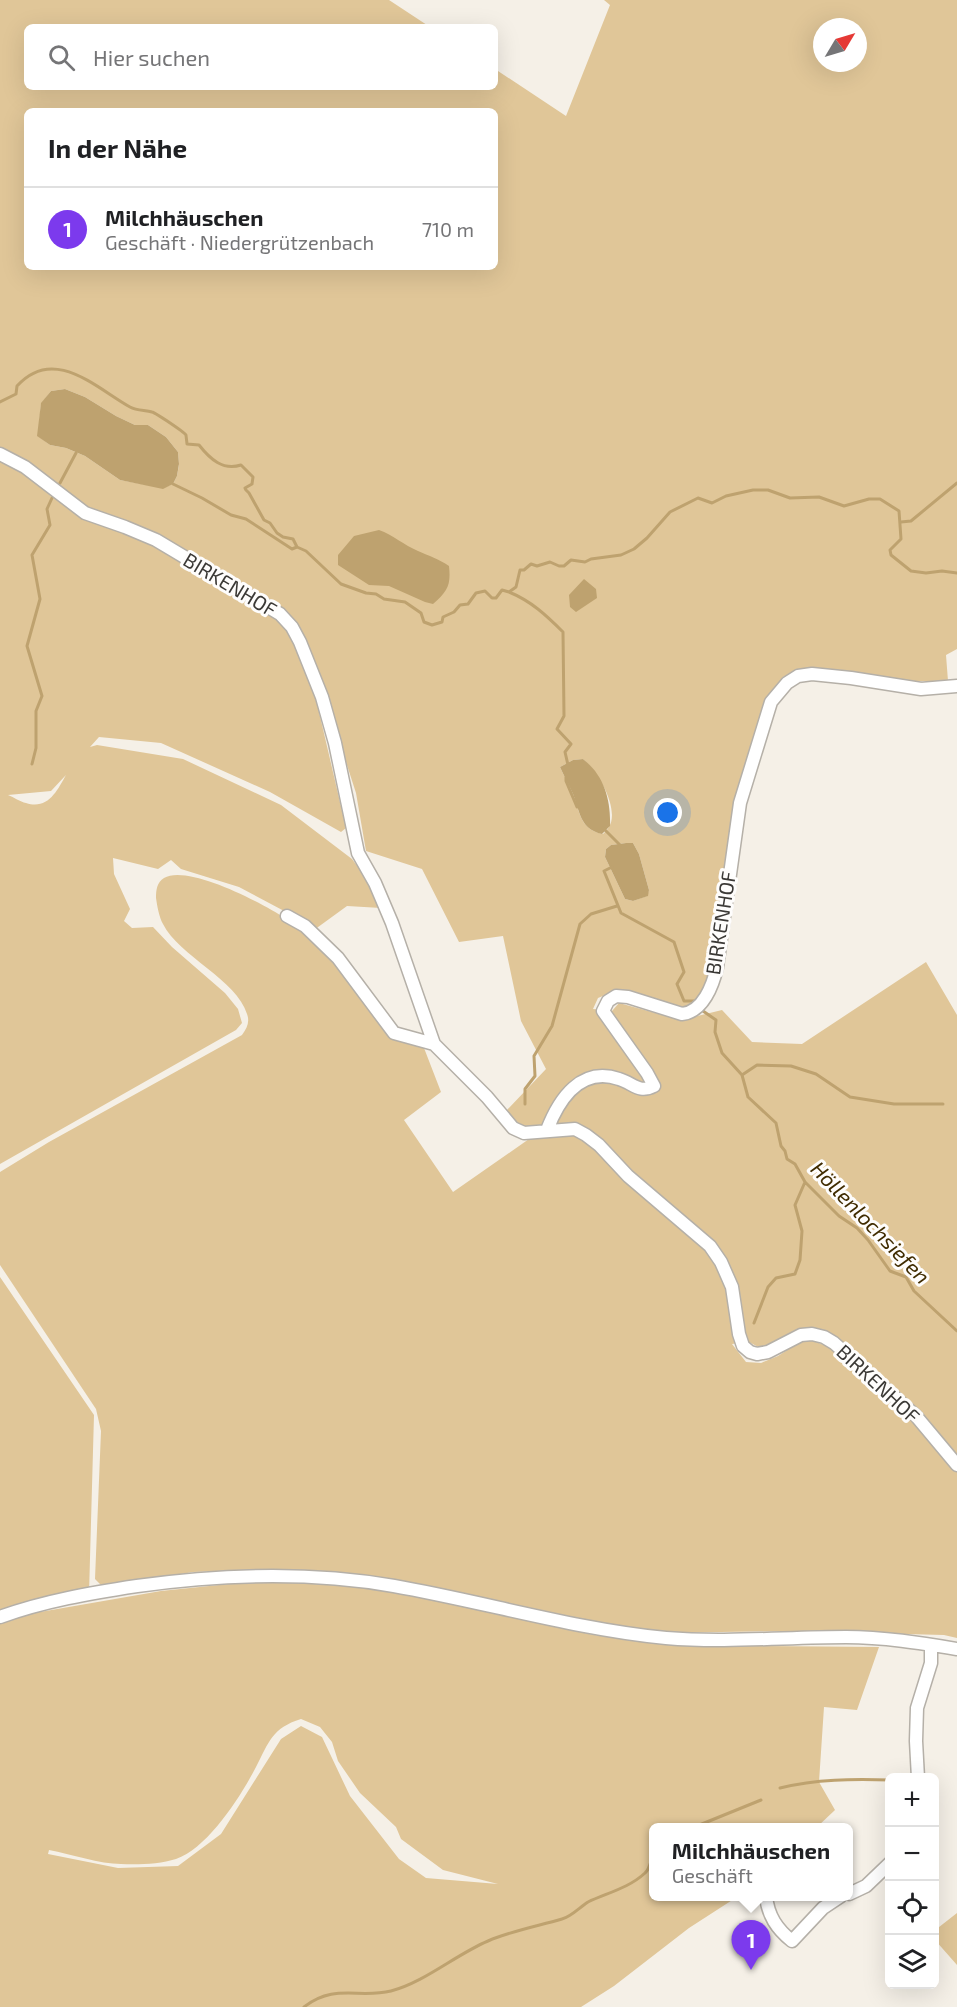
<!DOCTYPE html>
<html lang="de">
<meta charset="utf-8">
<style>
body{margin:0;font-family:"Exo 2",sans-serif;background:#f6f6f6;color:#202124}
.controls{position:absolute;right:18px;bottom:18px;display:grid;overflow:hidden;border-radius:9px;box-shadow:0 6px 24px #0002}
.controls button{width:54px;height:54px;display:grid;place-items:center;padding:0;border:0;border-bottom:2px solid #e0e0e0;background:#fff;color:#202124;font:30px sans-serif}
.compass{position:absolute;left:813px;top:18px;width:54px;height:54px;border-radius:50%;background:#fff;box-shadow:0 6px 24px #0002;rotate:52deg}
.you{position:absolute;left:668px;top:813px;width:21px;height:21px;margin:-15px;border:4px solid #fff;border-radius:50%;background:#1a73e8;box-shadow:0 0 0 9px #1a73e833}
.badge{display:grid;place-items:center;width:39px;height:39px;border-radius:50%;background:#7c3aed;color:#fff;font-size:20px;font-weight:700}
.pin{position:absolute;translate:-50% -50px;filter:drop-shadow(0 2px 3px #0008)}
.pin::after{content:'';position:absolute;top:32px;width:21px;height:18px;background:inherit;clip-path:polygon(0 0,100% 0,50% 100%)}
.popup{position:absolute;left:649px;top:1823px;width:204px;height:78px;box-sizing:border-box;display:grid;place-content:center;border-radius:9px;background:#fff;filter:drop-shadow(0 2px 4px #0005);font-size:20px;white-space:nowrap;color:#757577}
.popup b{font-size:22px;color:#202124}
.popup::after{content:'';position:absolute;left:50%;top:100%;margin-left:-12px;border:12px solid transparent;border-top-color:#fff}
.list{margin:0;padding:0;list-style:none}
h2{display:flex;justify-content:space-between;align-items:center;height:78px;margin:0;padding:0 24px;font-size:26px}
h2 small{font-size:20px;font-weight:400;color:#757577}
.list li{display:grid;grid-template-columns:39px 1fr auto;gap:18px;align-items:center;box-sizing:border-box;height:84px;padding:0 24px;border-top:2px solid #e0e0e0}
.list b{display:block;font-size:22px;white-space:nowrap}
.list p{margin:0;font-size:20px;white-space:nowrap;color:#757577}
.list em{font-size:20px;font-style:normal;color:#757577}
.icon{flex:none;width:33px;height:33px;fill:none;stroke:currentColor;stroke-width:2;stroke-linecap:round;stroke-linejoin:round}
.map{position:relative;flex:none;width:957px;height:2007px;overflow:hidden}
.search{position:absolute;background:#fff;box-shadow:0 6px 24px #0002;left:24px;top:24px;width:474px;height:66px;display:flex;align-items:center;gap:15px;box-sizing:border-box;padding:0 21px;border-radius:9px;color:#757577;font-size:22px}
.panel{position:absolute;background:#fff;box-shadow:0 6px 24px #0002;left:24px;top:108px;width:474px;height:162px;border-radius:9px}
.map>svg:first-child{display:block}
.green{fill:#e0c698;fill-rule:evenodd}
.water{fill:#bea26f}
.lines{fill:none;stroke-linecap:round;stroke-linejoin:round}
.stream{stroke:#bea26f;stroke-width:3}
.minor-casing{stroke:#b5b0a8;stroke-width:15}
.minor{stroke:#fff;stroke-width:12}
.labels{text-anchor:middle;stroke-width:6;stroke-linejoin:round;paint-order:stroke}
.street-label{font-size:20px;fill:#3b3936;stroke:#fefdfc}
.water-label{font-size:21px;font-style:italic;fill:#402c01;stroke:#fefdfc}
</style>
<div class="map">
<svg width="957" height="2007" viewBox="0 0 957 2007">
<rect width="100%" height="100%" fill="#f5f0e7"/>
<path class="green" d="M0,0h389l41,27h-403v60h468v-18l71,47 44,-111 -6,-5h353v649l-11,6 2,26h-48l-94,-13 -23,9 -17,23 -10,27 -19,73 -25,170 -9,21 -13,19 -73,-20 -19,8 -5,11 19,2 7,-8 62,17 41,-10 30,32 50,2 124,-82 31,53v623l-13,-3 -158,-4 -123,2 -89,-13 -127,-30 -109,-17 -72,-4 -73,3 -78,13h-14l-6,-6 6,-148 -5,-22 -96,-144v-93l49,-30 193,-107c5,-7 8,-13 5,-21 -10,-34 -68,-58 -84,-90 -4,-7 -6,-19 -7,-26 0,-8 1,-16 8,-20 27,-16 123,37 145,57l-2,2 46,46 38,55 33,10 17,44 -37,28 49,72 76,-53 -23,-28 40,-42 -25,-48 -18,-85 -44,6 -37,-73 -56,-18 -10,-58 -30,-93 -10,-1 30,129 -5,4 -71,-40 -109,-49 -62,-6 -9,10 7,-2 86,14 98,46 71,54 18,24 11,25 -34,-2 -33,24 -28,-18 -47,-25 -58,-18 -10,-9 -13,9 -45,-11 1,16 16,35 -6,12 8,7 21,-1 19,20 53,46 13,16 4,14 -6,7 -236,134v-705l24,14 1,-11 -25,-13zM822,27h36v36h-36zM27,111h468v156h-468zM65,389l20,8 31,19 19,9h13l18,12 12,15 1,13 -2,11 -4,8 -10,4 -43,-8 -35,-24 -19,-8 -16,-3 -12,-9 3,-32 10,-13zM583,759c15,12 37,50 26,68 -2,3 -4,5 -6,7 -23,-4 -23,-22 -30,-40 -4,-9 -9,-18 -13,-27l13,-7zM66,775c-9,16 -18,35 -40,28 -6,-1 -12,-6 -18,-8l43,-4zM626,843h7l6,11 10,36 -2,6 -14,5 -8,-2 -20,-42 1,-8 5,-4zM812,1334l12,3 10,6 82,73 30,37 -1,7 -35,-43 -81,-70 -18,-7 -13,3 -20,13 -17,7 -15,-1 -14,-18 17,-2 19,10 33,-17z
M0,1277l94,138 -5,179 -50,11 1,7 121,-21 87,-9 65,1 63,5 218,47 72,10 213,2 -22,63 -33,-3 -5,75 16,28 -18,17 -163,1v68l83,1 -48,31 -75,58 -33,21h-581zM301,1719l19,8 12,15 6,19 22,32 36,34 5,12 42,31 55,14 -72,-6 -27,-19 -49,-63 -28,-59 -21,-11 -20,13 -60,95 -43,32 -60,2 -70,-14 1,-4c22,4 51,14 72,14 17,1 39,0 55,-5 32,-11 65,-63 80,-92 13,-25 16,-39 45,-48z
M957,1913v52l-22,-25 -1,-9z"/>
<path class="water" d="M65,389l20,8 31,19 19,9h13l18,12 12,15 1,12 -2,12 -4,8 -10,5 -43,-9 -35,-24 -19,-8 -16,-3 -13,-9 4,-33 10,-12z
M379,530c14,5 25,15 39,21 11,5 21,8 31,15 2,19 -1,25 -16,38l-8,-2 -36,-16 -20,-1 -31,-20v-10l16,-19z
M584,579l12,10 1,9 -21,14 -6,-5 -1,-12z
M583,759c21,16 28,41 27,67l-8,8c-22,-5 -22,-22 -29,-40 -4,-9 -9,-18 -13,-27l13,-7z
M626,843h7l6,11 10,36 -1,6 -15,5 -8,-2 -20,-42 1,-8 5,-4z"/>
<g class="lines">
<path class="stream" d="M0,402l16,-8 1,-8c37,-41 79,2 113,21 7,4 15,3 22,5 4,1 32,20 34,23 0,1 1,8 1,9l12,1c11,14 24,26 42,20l12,12 -1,7 -7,4 1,2 3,3 15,27 6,3 7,10 6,4 10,2 4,8 9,4 35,33 25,9 10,1 8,5 21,3 16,11 3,9 8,3 10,-3 1,-5 11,-5 6,-7 8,-1 8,-11 9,-2 7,7h4l6,-8 7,2 7,-5 4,-17h4l7,-6 6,2 13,-4 9,4h5l7,-6 14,2 6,-3 30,-4 13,-6 13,-11 23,-26 28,-14 14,5 14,-7 27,-6h15l22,8 29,-1 25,9 25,-7h11l19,12 2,28 -11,11 1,5 20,16 15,2 16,-2 15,2
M60,483l16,-30
M173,484l29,14 29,17 15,4 46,30 5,-2
M901,522l10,-1 46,-38
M509,592c22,9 37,23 54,40l1,84 -7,13 14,15 -6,8 3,13
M32,764l4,-16v-37l6,-15 -15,-50 13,-47 -8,-44 18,-30 -3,-16 5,-11
M566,777v4l11,26
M603,828l17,17 -1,3
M612,867l-8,4 17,42 53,29 10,30 -7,12 7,17h10
M703,1011l13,9 -1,12 7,21 20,22 6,22 28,26 5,23 4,5 2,8 8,5 10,18 34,34 18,12 11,12 22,31 16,6 8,14 43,40
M742,1075l15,-10 34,1 25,8 34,23 44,7h49
M525,1104v-15l10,-13 -1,-20 18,-30 28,-102 11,-10 26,-8
M754,1323l14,-36 8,-9 19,-4 5,-14 2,-29 -7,-26 10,-23
M780,1788c37,-9 72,-9 110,-8
M692,1828l69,-28
M304,2007c31,-24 54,-8 87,-16 34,-9 64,-36 97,-50 23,-10 50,-15 74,-22 9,-2 18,-12 26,-17 19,-9 41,-14 57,-29 5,-4 6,-14 9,-20"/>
<defs>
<path id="minor" d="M0,454l25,13 60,46 40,14 31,13 124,74 12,13 8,15 22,55 13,46 23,110 17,30 17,40 42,121 53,53 26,31 11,5 51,-4 11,6 13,10 29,31 82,70 11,16 11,25 7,47 4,12 7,6 7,2 11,-2 33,-17 11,-1 12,3 10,6 82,73 41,49
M287,916l18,10 33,32 56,75 40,11
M547,1130c12,-31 34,-64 72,-51 14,4 20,15 35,7l-7,-13 -44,-62 5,-10 8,-5 12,1 54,17c21,-2 31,-29 35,-47l23,-164 31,-101 16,-19 11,-7 14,-2 39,4 70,11 36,-3
M0,1617c44,-16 91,-24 137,-31 86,-12 171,-15 257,0 91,16 180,43 272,52 59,5 120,-1 180,-1 37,0 75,6 111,12
M918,1778l-2,-37 1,-33 14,-45v-18
M849,1894l17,-8 24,-23
M766,1896c2,20 11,33 26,45l31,-33 18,-12"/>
</defs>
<use href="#minor" class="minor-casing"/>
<use href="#minor" class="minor"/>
</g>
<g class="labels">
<g class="street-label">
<text transform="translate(230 585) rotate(31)" y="7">BIRKENHOF</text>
<text transform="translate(721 923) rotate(-81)" y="7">BIRKENHOF</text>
<text transform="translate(878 1384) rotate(43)" y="7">BIRKENHOF</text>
</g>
<g class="water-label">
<text transform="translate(870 1223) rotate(46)" y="7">Höllenlochsiefen</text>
</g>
</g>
</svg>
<div class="controls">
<button>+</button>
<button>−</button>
<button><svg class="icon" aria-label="locate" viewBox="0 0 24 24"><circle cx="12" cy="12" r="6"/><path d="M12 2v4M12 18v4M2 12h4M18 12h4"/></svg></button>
<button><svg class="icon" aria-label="layers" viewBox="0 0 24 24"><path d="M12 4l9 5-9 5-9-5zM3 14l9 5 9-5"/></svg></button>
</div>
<svg class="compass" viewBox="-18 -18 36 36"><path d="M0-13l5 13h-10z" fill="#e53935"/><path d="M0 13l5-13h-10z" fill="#757577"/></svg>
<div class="you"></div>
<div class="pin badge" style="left:751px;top:1970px">1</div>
<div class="popup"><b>Milchhäuschen</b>Geschäft</div>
<div class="search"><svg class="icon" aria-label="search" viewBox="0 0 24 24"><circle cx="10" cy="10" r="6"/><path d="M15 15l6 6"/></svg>Hier suchen</div>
<section class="panel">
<h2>In der Nähe<small></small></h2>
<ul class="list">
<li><span class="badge">1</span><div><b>Milchhäuschen</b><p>Geschäft · Niedergrützenbach</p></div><em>710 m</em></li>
</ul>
</section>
</div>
